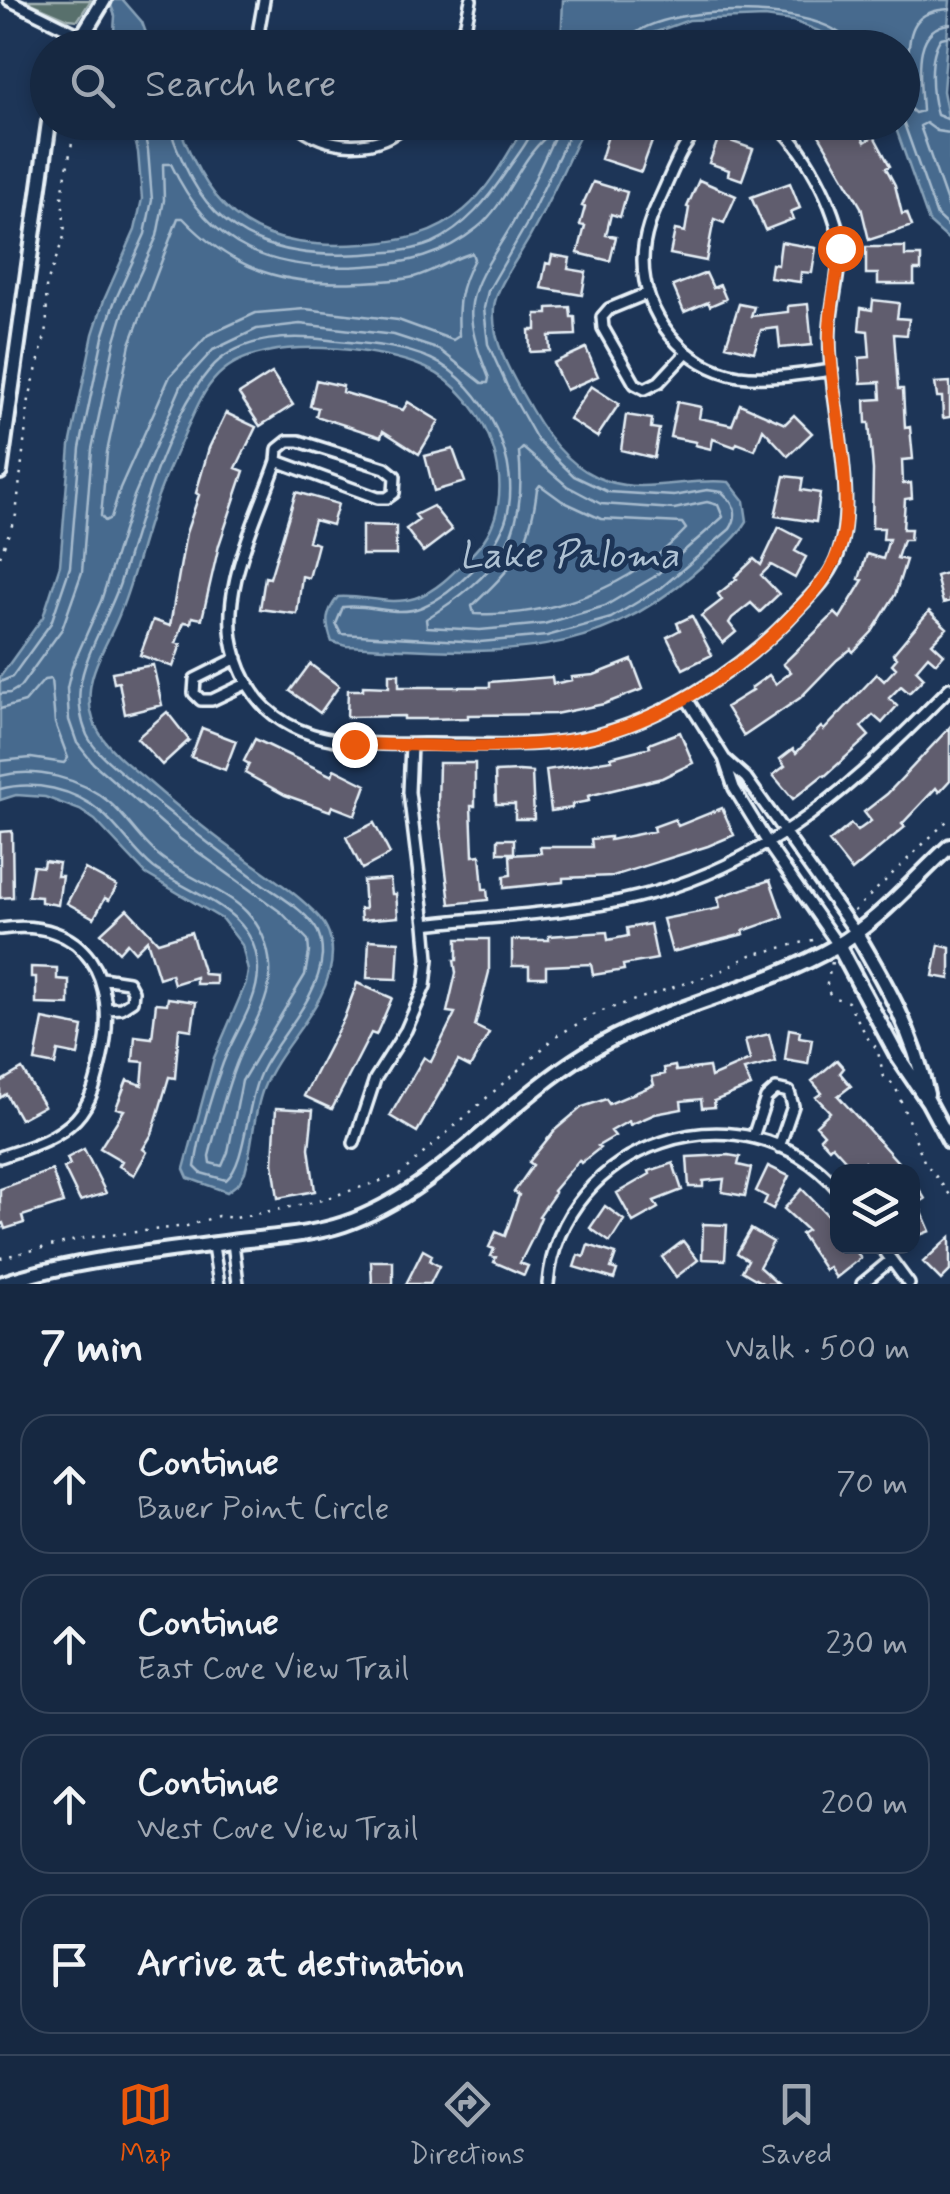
<!DOCTYPE html>
<meta charset="utf-8">
<style>
body{margin:0;font-family:Mynerve,sans-serif;background:#23344c;color:#f1f3f6}
.controls{position:absolute;right:30px;bottom:30px;display:grid;overflow:hidden;border-radius:20px;box-shadow:0 5px 15px #0003}
.controls button{width:90px;height:90px;display:grid;place-items:center;padding:0;border:0;border-bottom:2px solid #35445a;background:#162841;color:#f1f3f6;font:50px sans-serif}
.stop{position:absolute;width:30px;height:30px;margin:-22px;border:8px solid #ea580c;border-radius:50%;background:#fff}
.stop.end{background:#ea580c;border-color:#fff;box-shadow:0 2px 10px #0008}
.list{margin:0;padding:0;list-style:none}
h2{display:flex;justify-content:space-between;align-items:center;height:130px;margin:0;padding:0 40px;font-size:42px}
h2 small{font-size:32px;font-weight:400;color:#9ea6b1}
.list li{display:grid;grid-template-columns:65px 1fr auto;gap:30px;align-items:center;box-sizing:border-box;height:140px;margin:0 20px 20px;padding:0 20px;border:2px solid #35445a;border-radius:30px}
.list b{display:block;font-size:38px;white-space:nowrap}
.list p{margin:0;font-size:32px;white-space:nowrap;color:#9ea6b1}
.list em{font-size:32px;font-style:normal;color:#9ea6b1}
.icon{flex:none;width:55px;height:55px;fill:none;stroke:currentColor;stroke-width:2;stroke-linecap:round;stroke-linejoin:round}
.map{position:relative;flex:none;width:950px;height:1284px;overflow:hidden}
.search{position:absolute;background:#162841;box-shadow:0 5px 15px #0003;left:30px;right:30px;top:30px;height:110px;display:flex;align-items:center;gap:25px;box-sizing:border-box;padding:0 35px;border-radius:55px;color:#9ea6b1;font-size:38px}
.sheet{height:770px;background:#162841}
nav{display:flex;justify-content:space-around;align-items:center;box-sizing:border-box;height:140px;border-top:2px solid #35445a;background:#162841;font-size:28px;color:#9ea6b1}
nav a{display:grid;justify-items:center;gap:5px}
nav .on{color:#ea580c}
.map>svg:first-child{display:block}
.green{fill:#59706c;stroke:#a0b0b2;stroke-width:2.5}
.water{fill:#466b8e;stroke:#87a1b8;stroke-width:2.5}
.lines{fill:none;stroke-linecap:round;stroke-linejoin:round}
.shore{stroke:#a7bbce;stroke-width:2.5}
.building{fill:#615d6e;stroke:#e8f1f8;stroke-width:2.5}
.street-casing{stroke:#e8f1f8;stroke-width:16}
.secondary-casing{stroke:#e8f1f8;stroke-width:20}
.path{stroke:#e8f1f8;stroke-width:2.5;stroke-dasharray:2.5 8;stroke-linecap:butt}
.street{stroke:#1d3557;stroke-width:9}
.secondary{stroke:#1d3557;stroke-width:12}
.route{stroke:#ea580c;stroke-width:12}
.labels{text-anchor:middle;stroke-width:10;stroke-linejoin:round;paint-order:stroke}
.water-label{font-size:38px;font-style:italic;fill:#afc2d3;stroke:#1d3557}
</style>
<div class="map">
<svg width="950" height="1284" viewBox="0 0 950 1284">
<rect width="100%" height="100%" fill="#1d3557"/>
<filter id="ink" filterUnits="userSpaceOnUse"><feTurbulence type="fractalNoise" baseFrequency=".01" numOctaves="2"/><feDisplacementMap in="SourceGraphic" scale="20" xChannelSelector="R" yChannelSelector="G"/><feConvolveMatrix kernelMatrix="1 2 1 2 8 2 1 2 1" color-interpolation-filters="sRGB"/></filter>
<g filter="url(#ink)">
<path class="green" d="M24,0h67l-13,20 -10,-1z"/>
<path class="water" d="M109,0h14l19,22 9,25h-38l2,-31z
M563,0h387l-7,91 7,37v113l-21,-19 -35,-99 8,-1v-74l-57,-1 -21,-14 -31,-12 -28,-4 -76,3 -45,16 -12,11h-71z
M131,123h47c35,98 82,128 186,121 38,-3 70,-8 100,-34 26,-22 45,-58 62,-87h60c-18,36 -34,74 -54,110 -10,20 -37,54 -38,75 -3,35 20,71 37,101 17,30 41,61 76,72 39,13 82,-4 122,1l15,19 3,20c-13,22 -35,36 -54,53 -110,94 -213,78 -347,72l-14,-4c-7,-19 -7,-29 6,-45 26,-2 51,9 77,1 23,-7 43,-30 60,-47 52,-54 14,-155 -49,-183 -48,-21 -160,-33 -202,2 -19,15 -27,37 -37,58 -11,26 -24,52 -33,79 -12,34 -20,70 -33,103 -9,26 -28,52 -31,79 -5,45 29,68 59,93 31,27 63,53 97,77 25,18 52,35 73,58 9,10 13,22 13,35 0,53 -51,90 -69,137 -10,26 -10,56 -18,83l-6,11 -12,9 -39,-14 -4,-9 30,-111 32,-75 2,-12 -6,-26 -20,-26 -76,-45 -51,-54 -15,-10 -35,-13 -29,-2 -16,5v-123l43,-60 17,-52 10,-119 23,-112 11,-34 31,-70 7,-31 -4,-47z"/>
<g class="lines">
<path class="shore" d="M950,36l-9,2c-13,17 -10,56 -4,77l13,5
M626,48c6,-48 217,-48 223,0
M902,85c14,-31 -7,-74 48,-76
M902,102l13,11 7,-2c-1,-28 -12,-84 28,-87
M902,118l35,98 13,12
M170,122c1,16 9,30 15,44 34,77 102,93 179,88 23,-2 46,-2 68,-11 34,-16 56,-44 76,-74 9,-14 24,-30 26,-47
M950,133l-13,-2 -11,-8 -6,3 30,85
M178,218h5c51,54 104,68 177,64 18,-1 37,-1 54,-5 21,-6 39,-19 58,-24l2,6c-15,28 -17,47 -15,77l-6,4 -55,-20 -93,-11 -49,4 -48,22 -38,41 -50,112 -9,30 -6,3 -4,-5 6,-64 23,-108z
M523,448l44,38 34,18 73,5 33,-7 11,3 5,12 -69,60 -49,29 -61,18 -64,6 -53,-3 -1,-8c71,-45 102,-80 93,-167z
M540,485l22,16 39,18 81,4 4,6c-53,57 -134,89 -212,85l-2,-8c42,-40 58,-57 65,-117z
M0,682l12,-5 39,-54 19,-56 10,-119 23,-111 11,-34 31,-69 7,-34 -4,-50 -7,-28
M0,694l10,-1 10,-6 42,-58 20,-57 10,-123 23,-109 10,-33 32,-71 7,-36 -1,-36h8c40,86 102,108 193,102 43,-2 78,-10 113,-38 30,-24 41,-66 69,-91v-15
M0,709l25,-7 19,-22 7,-1 4,44 13,35 -4,5 -33,-5 -31,3
M0,776c36,-9 80,2 109,26 19,16 32,40 53,56 45,34 102,39 108,108 3,35 -24,69 -35,101 -11,29 -18,59 -26,89l1,7 12,3 6,-14 14,-71 63,-106 4,-23 -1,-12 -26,-27 -102,-74 -87,-76 -16,-20 -8,-23 -2,-32 5,-21 29,-66 33,-105 48,-112 31,-34 44,-21 43,-5 94,11 46,15 42,33h6l1,-5c-9,-23 -21,-50 -17,-75 5,-30 29,-57 43,-84 16,-32 32,-66 46,-97
M0,789c34,-9 74,0 101,23 20,17 33,40 53,56 40,29 103,41 104,102 0,32 -24,64 -35,93 -12,33 -23,69 -28,104l6,6 25,7c21,-17 20,-82 37,-112 19,-36 56,-70 59,-113 0,-7 -1,-16 -4,-23 -10,-20 -37,-35 -54,-47 -46,-34 -90,-68 -133,-104 -15,-14 -35,-27 -44,-46 -6,-14 -9,-33 -7,-47 4,-34 29,-72 40,-105 18,-60 51,-176 95,-219 29,-28 77,-29 114,-24 34,4 71,5 102,19 54,25 94,105 74,163 -12,33 -50,71 -83,85 -26,11 -52,-4 -79,0l-7,17 5,10 139,8 67,-6 64,-18 50,-30 69,-59c10,-16 4,-26 -8,-37l-15,-2 -33,6 -66,-4 -34,-16 -36,-35 -31,-55 -19,-42 -4,-36 4,-17 38,-66 49,-103"/>
</g>
<path class="building" d="M612,122h47l-18,50 -40,-13z
M841,122h13l11,20 9,-6 16,30 -4,2 9,17 7,29 5,-1 5,13 -43,14 -8,-33 -42,-72z
M719,137l34,12 -11,31 -14,-5 1,-5 -20,-7z
M699,180l37,16 -12,27 -10,-4 -8,42 -36,-7 5,-24 10,2 4,-24 -2,-1z
M593,182l34,10 -7,25 -9,-3 -5,21 10,2 -6,24 -32,-8 7,-27 -5,-1 5,-18 -3,-1z
M790,183l10,25 -10,4 3,7 -28,11 -14,-33z
M781,242l35,6 -4,25 -11,-1 -1,10 -30,-4 2,-14 6,1z
M866,247h39v9h16v14h-7v14h-36v-10h-12z
M552,255l18,3 -2,11 18,3 -4,23 -41,-7 5,-25 4,1z
M706,273l7,15 7,-3 6,14 -16,7 -2,-4 -24,10 -11,-26z
M873,300l26,3 -2,15 12,1 -2,16 -13,-1 4,55h5l2,39 5,-1 3,32 -11,1 1,24 8,-1 1,15 -7,1 -2,30h8l-1,11h-7l-6,18 9,2 -11,35 -23,37 -19,20 -2,-3 -14,11 -37,38 -56,38 -18,-29 27,-17 -2,-2 18,-13 7,9 15,-12 -8,-8 52,-51 5,5 23,-38 -4,-1 8,-25 16,5 6,-20h-6l1,-11h-12l1,-58 -4,-47h-3l-1,-23 16,-1 -1,-17 -19,1 -2,-25 11,-1 -2,-26 -9,-1 2,-22 11,2z
M739,304l15,3 -3,9 37,-4v-6l20,-2 4,41 -32,3 -2,-20 -17,2 -7,22 -28,-7z
M570,307l1,10h4l1,18 -27,1 1,15 -20,1 -1,-22h7v-16h12v-6z
M586,348l12,28 -32,14 -13,-27z
M272,373l21,32 -33,21 -21,-32z
M316,380l27,6 -1,6 61,18 5,-8 31,19 -20,33 -36,-23 -2,6 -65,-21 2,-8 -8,-2z
M950,382v35l-7,1 -1,-21h-5l-2,-14z
M591,386l28,18 -22,33 -28,-18z
M677,402l24,5 -2,11 33,7 8,-21 45,20 9,-9 18,18 -24,23 -25,-27 -8,21 -18,-7 -2,4 -22,-8 -2,10 -16,-4 1,-3 -26,-5z
M226,413l30,14 -20,41 8,3 -25,74 -17,74 -10,-2 -1,6 -7,-1 -8,21 5,1 -8,23 -33,-12 13,-35 17,6 16,-93 13,-38 -3,-2 13,-45z
M626,415l26,4 -1,9 8,1 -5,29 -33,-8z
M453,449l12,33 -31,9 -9,-35z
M784,476l19,2 -2,12 19,3 -4,29 -41,-6z
M296,492l42,12 -6,21 -18,-5 -6,21 10,3 -9,34 -7,-2 -5,38 -37,-5 5,-32 5,1z
M433,506l19,24 -29,22 -17,-23 13,-9 -4,-5z
M362,525l34,1v29h-34z
M779,527l23,12 -7,12 11,6 -11,21 -24,-13 -10,10 18,19 -19,18 -9,-9 -19,15 -3,5 7,9 -13,11 -22,-27 21,-16 -4,-6 19,-15 -2,-2 19,-18 7,6z
M950,572v29l-7,2 -7,-27z
M929,611l18,17 -15,15 12,11 -8,9 -8,-7 -12,14 8,8 -15,15 -8,-7 -12,12 8,8 -15,17 -9,-8 -12,12 8,9 -44,40 -2,-1 -30,24 -20,-24 12,-9 -5,-7 13,-10 3,4 25,-26 3,3 53,-56 7,7 12,-13 -4,-4 5,-6 -4,-4z
M692,616l20,39 -29,14 -16,-32 13,-7 -3,-7z
M632,660l11,29 -39,15 -49,10 -87,1v3l-41,1h-23v-3l-57,1 1,-27h15v-4l26,1v-13h10v13h91v-5l62,-5 1,7 19,-4 -1,-3 23,-2z
M310,664l29,22 -19,27 -30,-22z
M153,665l9,40 -37,9 -6,-32 -5,1 -2,-11z
M167,712l22,28 -27,25 -25,-27z
M950,727v53l-11,12 -3,-4 -34,36 3,3 -53,44 -23,-29 22,-18 6,7 14,-10 -7,-9 23,-18z
M202,728l34,13 -11,29 -34,-13z
M680,732l13,31 -31,15 -74,18 1,5 -17,3v4l-21,3 -5,-41 66,-10 -1,-3 39,-10 -1,-3z
M255,739l77,37 2,-7 32,16 -11,30 -23,-9 -2,5 -45,-16 -40,-22 4,-9 -5,-3z
M439,763h36v43h-4l2,50 7,-1 3,34h4l1,11 -38,4 -12,-98z
M519,771l13,1 2,47h-19v-15h-19l-1,-32z
M722,808l12,27 -26,11 -95,30 -50,2v4l-59,6v-12l7,-1 -1,-20 31,-2 -1,-6h52l-1,-8 19,-2v3l44,-9 -1,-4 22,-8 3,7z
M374,823l16,31 -28,15 -16,-32z
M12,831l1,66 -13,1v-66z
M498,839h16v14h-16z
M44,861l15,2 -2,13h5l-4,29 -17,-3v-5l-13,-1 5,-30 10,1z
M85,869l32,17 -8,14 -4,-2 -11,20 -27,-15z
M390,879l2,15h4l2,23 -37,3 -1,-11h5l-2,-28z
M770,880l13,37 -40,14 1,3 -72,18 -9,-33 57,-11 -2,-11z
M127,909l31,33 33,-10 13,42 12,1v9h-20v-7l-22,7 -3,-10 -12,4 -12,-38 -12,12 -8,-9 -8,9 -18,-19z
M650,924l7,35 -34,6 1,5 -31,5 -2,-11 -45,2v11h-17v-11h-17v-26h37v-4l58,-4 1,8 20,-4 -1,-8z
M457,939h32v33l-14,54 14,7 -19,34 -12,-6 -41,71 -27,-16 34,-59 7,5 24,-49 -8,-1 9,-39 -2,-13h3z
M369,940l30,2 -2,37 -30,-1z
M939,945l11,3v31l-17,-3z
M31,967l26,1v11l12,1v25l-33,-1v-27h-5z
M357,983l35,15 -16,37 -5,-2 -39,76 -28,-13 40,-78z
M168,998l28,4 -4,28 -13,-2 -4,50 -6,-1 -17,57 -9,15 4,3 -13,23 -15,-9 3,-5 -22,-13 24,-38 -8,-2 11,-28 15,5 2,-23 -11,-1 2,-25 17,2 4,-35 11,1z
M43,1019l40,8 -5,28 -20,-4 -3,14 -20,-4z
M789,1029l11,2 -1,6 13,2 -4,25 -23,-4z
M769,1034l7,28 -32,8 7,16 -37,15 1,6 -13,1 -1,-9 -20,2 1,8 -27,5 -25,11 -1,-4 -18,10 4,5 -17,10 2,2 -19,15 -2,-3 -26,31 2,2 -16,23 2,1 -9,22 -12,24 8,3 -4,9 -30,-13 2,-5 -5,-1 3,-7 -5,-2 7,-15 9,4 14,-41 -5,-3 19,-27 -4,-3 26,-32 27,-23 24,-8 3,5 45,-19 -2,-8 13,-3 -1,-6 11,-2 1,5 33,-4 2,10 39,-17 -5,-20z
M837,1060l7,8 -4,5 11,13 -13,10 69,76h-36l-7,-10 -9,8 -23,-25 -3,3 -9,-10 4,-4 -8,-9 14,-13 -14,-15 6,-4 -10,-12z
M22,1069l22,37 -24,13 -14,-25 -6,4v-16z
M276,1108l37,2 -4,38 6,43 -37,7 -5,-35z
M84,1149l22,44 -26,8 -16,-33 6,-3 -3,-7z
M728,1155l12,2 -2,8 13,3 -6,28 -23,-4 2,-13 -21,2v6h-14l-2,-30z
M673,1163l9,27 -28,11 4,7 -25,14 -16,-29 33,-19 -1,-3z
M768,1166l21,10 -16,33 -9,-5 3,-7 -11,-6z
M52,1170l11,33 -41,13 2,7 -19,6 -2,-6 -3,1v-35z
M802,1189l36,37v20h14l9,12 -25,20 -7,-11 -4,3 -24,-36 6,-4 -23,-21z
M919,1189l6,10 -7,4 12,28 -18,7v-47z
M605,1206l19,14 -14,22 -20,-14z
M703,1224l24,1 -2,35 -23,-1z
M751,1229l22,13 -14,25 19,17h-14l-22,-13 6,-11 -11,-7z
M950,1237v34l-9,9 -18,-18z
M683,1241l15,19 -22,17 -14,-20z
M588,1245l28,9 -5,14 6,2 -3,9 -40,-12 4,-12 6,2z
M423,1250l9,5 -2,6 9,5 -9,18h-24z
M371,1261h22v23h-21z"/>
<g class="lines">
<defs>
<path id="street" d="M9,0l71,35
M261,48l-2,-20 5,-28
M454,48l11,-21 6,-27
M294,122c32,28 83,32 114,0
M707,122c-24,17 -33,46 -45,72 -10,21 -19,42 -19,66 0,55 41,107 96,116 30,4 63,-2 93,-6
M648,293l-39,16 -7,8 1,11 32,56 10,5 14,-7 28,-30
M288,441h11l86,27 10,8 -1,17 -7,5h-9l-101,-37 1,-12z
M277,461c-20,59 -61,133 -41,196 29,92 116,88 195,87 45,0 92,3 136,-3 85,-12 176,-71 232,-133 14,-15 29,-29 37,-48 26,-64 -10,-162 -6,-232 2,-28 10,-55 10,-83 -1,-32 -39,-107 -68,-123
M237,658l-42,21 -1,14 7,7h11l36,-17
M687,699l37,59 10,30 38,62 66,95
M726,760l20,18 110,155
M425,924c70,-8 144,-10 212,-27 133,-32 220,-115 313,-209
M0,929c87,-13 119,51 102,127 -5,23 -10,46 -26,63 -20,21 -50,29 -76,38
M102,978l26,4 5,9 -1,10 -11,7 -14,1
M753,1137l13,-39 10,-9 13,3 4,14 -14,41
M354,1143l21,-64 31,-49 19,-44 3,-27 -3,-35 -16,-132 2,-47
M233,1242l5,42
M213,1246l6,38
M881,1246l28,38
M548,1284c12,-142 196,-204 290,-95
M862,1284l29,-24"/>
<path id="secondary" d="M75,48l29,-48
M0,472l49,-350
M856,933c32,54 57,99 71,161
M838,945l60,112 30,44 22,41
M0,1284c75,-25 161,-32 239,-43 34,-4 73,-6 105,-17 95,-33 158,-119 241,-170 78,-49 172,-62 251,-108 42,-24 78,-67 114,-100"/>
</defs>
<use href="#street" class="street-casing"/>
<use href="#secondary" class="secondary-casing"/>
<path class="path" d="M0,556l16,-41 13,-116 18,-71 -1,-42 19,-52 -3,-39 14,-73
M854,911l96,-93
M832,962l-6,26 6,9 16,5 22,40 7,6 7,29 11,9 29,75 26,34
M0,1258l84,-20 103,-12 31,-10 17,2 80,-16 84,-27 159,-140 41,-23 120,-40 32,-17 70,-17"/>
<use href="#street" class="street"/>
<use href="#secondary" class="secondary"/>
</g>
</g>
<g class="lines" filter="url(#ink)">
<path class="route" d="M354,744c70,1 143,6 213,-3 77,-10 164,-63 218,-118 25,-25 50,-50 58,-87 10,-50 -11,-135 -13,-189 -2,-33 7,-66 10,-99"/>
</g>
<g class="labels">
<g class="water-label">
<text x="569" y="567">Lake Paloma</text>
</g>
</g>
</svg>
<div class="controls">
<button><svg class="icon" aria-label="layers" viewBox="0 0 24 24"><path d="M12 4l9 5-9 5-9-5zM3 14l9 5 9-5"/></svg></button>
</div>
<div class="stop" style="left:840px;top:248px"></div>
<div class="stop end" style="left:354px;top:744px"></div>
<div class="search"><svg class="icon" aria-label="search" viewBox="0 0 24 24"><circle cx="10" cy="10" r="6"/><path d="M15 15l6 6"/></svg>Search here</div>
</div>
<section class="sheet">
<h2>7 min<small>Walk · 500 m</small></h2>
<ul class="list">
<li><svg class="icon" aria-label="ahead" viewBox="0 0 24 24"><path d="M12 20V5M6 11l6-6 6 6"/></svg><div><b>Continue</b><p>Bauer Point Circle</p></div><em>70 m</em></li>
<li><svg class="icon" aria-label="ahead" viewBox="0 0 24 24"><path d="M12 20V5M6 11l6-6 6 6"/></svg><div><b>Continue</b><p>East Cove View Trail</p></div><em>230 m</em></li>
<li><svg class="icon" aria-label="ahead" viewBox="0 0 24 24"><path d="M12 20V5M6 11l6-6 6 6"/></svg><div><b>Continue</b><p>West Cove View Trail</p></div><em>200 m</em></li>
<li><svg class="icon" aria-label="arrive" viewBox="0 0 24 24"><path d="M6 21V4h12l-3 4 3 4H6"/></svg><div><b>Arrive at destination</b></div></li>
</ul>
</section>
<nav>
<a class="on"><svg class="icon" aria-label="map" viewBox="0 0 24 24"><path d="M3 6l6-2 6 2 6-2v14l-6 2-6-2-6 2zM9 4v14M15 6v14"/></svg>Map</a>
<a><svg class="icon" aria-label="directions" viewBox="0 0 24 24"><path d="M12 3l9 9-9 9-9-9zM9 14v-3h6M13 9l2 2-2 2"/></svg>Directions</a>
<a><svg class="icon" aria-label="saved" viewBox="0 0 24 24"><path d="M7 4h10v16l-5-4-5 4z"/></svg>Saved</a>
</nav>
